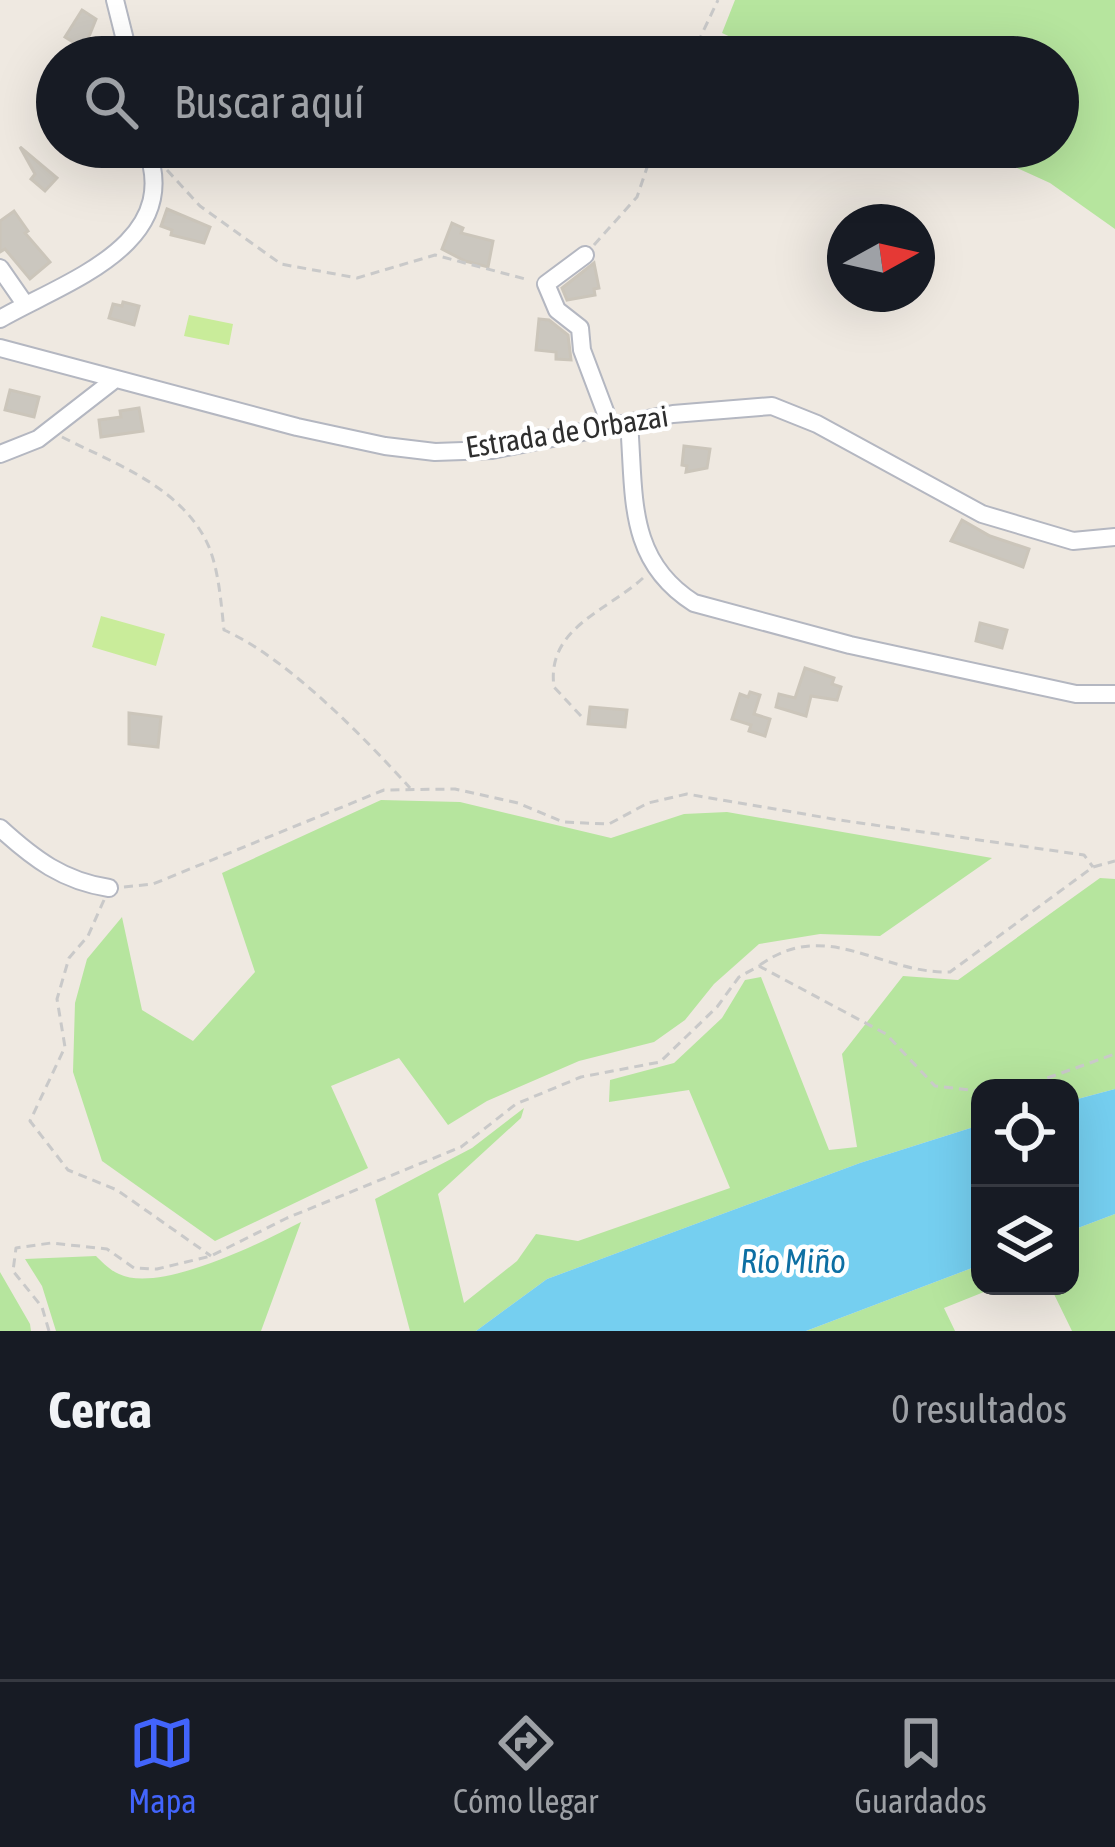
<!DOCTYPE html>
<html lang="es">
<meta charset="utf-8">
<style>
body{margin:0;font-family:"Asap Condensed",sans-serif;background:#242831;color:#f1f3f6}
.controls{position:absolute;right:36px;bottom:36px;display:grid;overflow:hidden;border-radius:24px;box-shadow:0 12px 48px #0002}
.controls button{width:108px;height:108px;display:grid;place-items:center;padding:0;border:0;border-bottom:3px solid #363941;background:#171b24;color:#f1f3f6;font:60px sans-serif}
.compass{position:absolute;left:827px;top:204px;width:108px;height:108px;border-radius:50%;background:#171b24;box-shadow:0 12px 48px #0002;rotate:82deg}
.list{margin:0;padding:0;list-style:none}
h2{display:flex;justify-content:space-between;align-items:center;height:156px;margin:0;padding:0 48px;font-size:51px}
h2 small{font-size:39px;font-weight:400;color:#9ea1a6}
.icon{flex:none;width:66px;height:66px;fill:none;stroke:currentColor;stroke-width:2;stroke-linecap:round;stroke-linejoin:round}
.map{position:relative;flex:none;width:1115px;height:1331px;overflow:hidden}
.search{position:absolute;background:#171b24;box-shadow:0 12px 48px #0002;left:36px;right:36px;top:36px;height:132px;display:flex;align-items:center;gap:30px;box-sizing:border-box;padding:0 42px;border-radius:66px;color:#9ea1a6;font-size:45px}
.sheet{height:348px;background:#171b24}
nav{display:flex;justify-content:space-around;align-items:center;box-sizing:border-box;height:168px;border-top:3px solid #363941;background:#171b24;font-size:33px;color:#9ea1a6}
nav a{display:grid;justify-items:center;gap:6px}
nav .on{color:#4264fb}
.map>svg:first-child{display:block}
.green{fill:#b6e59e}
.pitch{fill:#c9ec9a}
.water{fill:#75cff0}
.building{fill:#cbc7bf;stroke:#cbc5ba;stroke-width:3}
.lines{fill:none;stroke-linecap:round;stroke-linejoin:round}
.minor-casing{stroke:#b4b7c1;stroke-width:20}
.path{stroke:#c9c9c9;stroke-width:3;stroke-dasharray:9 6;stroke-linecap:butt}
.minor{stroke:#fff;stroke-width:16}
.labels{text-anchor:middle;stroke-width:9;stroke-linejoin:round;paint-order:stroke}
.street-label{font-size:30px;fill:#2e2e2e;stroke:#fff}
.water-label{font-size:33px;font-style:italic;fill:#0d6fa3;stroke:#fff}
</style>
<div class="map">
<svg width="1115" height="1331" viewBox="0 0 1115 1331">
<rect width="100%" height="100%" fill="#efe9e1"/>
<path class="green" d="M735,0h380v229l-65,-46 -79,-36h87v-90h-284l-52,-24z
M381,800l79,2 151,36 73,-24 43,-2 265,46 -112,78 -60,-2 -61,10 -45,40 -29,36 -31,22 -75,19 -92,40 -39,24 -49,-67 -68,28 37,82 -153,73 -113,-80 -29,-89 2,-69 12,-44 35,-42 20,93 51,31 62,-69 -33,-99z
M1100,878l15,1v210l-45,12v-13h-90v37l-120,38 -313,116 -71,52h-66l-35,-132 97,-51 52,-40 -3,10 -83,76 26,109 53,-42 19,-27 42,7 152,-53 -41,-98 -80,12 1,-22 64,-17 48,-45 23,-38 16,-3 68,173 28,-3 -15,-93 61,-78 55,4z
M1115,1214v117h-43l-22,-45h20v-55z
M301,1222l-40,109h-205l-14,-45 -17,-27 71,-3c6,6 15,15 23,18 41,20 144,-32 182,-52z
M980,1265v21h19l-55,22 11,23h-149z
M0,1272l30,52 1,7h-31z"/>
<path class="pitch" d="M189,315l44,9 -4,21 -45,-9z
M101,616l64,18 -9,32 -64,-19z"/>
<path class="water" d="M1115,1089v125l-45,17v-130z
M980,1125v140l-174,66h-330l71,-52 313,-116z"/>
<path class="building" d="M82,10l14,9 -8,20 18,13 -1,5h-8l-32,-20z
M20,147l37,31 -12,13 -14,-12 4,-5z
M167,209l43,18 -6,16 -33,-8 1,-5 -11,-4z
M14,211l14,20 -3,2 25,29 -20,17 -25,-30 -5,3v-31z
M452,223l11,5 -2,5 32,8 -5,26 -23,-6 -23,-12z
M594,263l5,25 -5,1 1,6 -28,5 -5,-12z
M123,302l16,4 -5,19 -25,-7 4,-14 9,2z
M539,319l10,1 19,15 3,25 -15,-1v-7l-20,-2z
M10,390l29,7 -5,20 -29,-7z
M139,408l4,23 -42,6 -2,-17 22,-3 -1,-6z
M684,446l26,3 -3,19 -21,4 1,-6 -5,-1z
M962,520l28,16 39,13 -6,18 -72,-26z
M980,623l27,7 -5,18 -26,-7z
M805,668l29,10 -2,6 9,3 -4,13 -26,-4 -5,20 -30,-9 3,-13 16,4z
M750,692l10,3 -6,19 16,5 -5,17 -16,-5 2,-6 -19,-6 8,-25 8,3z
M590,707l37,3 -2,17 -37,-3z
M129,713l32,4 -3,30 -29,-3z"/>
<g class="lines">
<defs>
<path id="minor" d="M115,0l10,40 -7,17
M585,255l-39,29 11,26 23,18 2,22 29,77
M0,268l25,36
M0,319c64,-37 185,-74 146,-172
M0,348l297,79 88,19 50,6 57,-2 181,-36 99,-8 45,18 165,90 91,27 42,-4
M629,423c6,72 -3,137 65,180l156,42 226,49h39
M0,454l38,-15 76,-59
M0,828c34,31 63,53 109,60"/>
</defs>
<use href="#minor" class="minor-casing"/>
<path class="path" d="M691,57l27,-57
M167,170l33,36 81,58 76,14 78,-23 94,25
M594,245l43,-48 17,-50
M62,437c53,27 121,50 147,110 10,25 12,56 15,83 63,28 139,106 186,158
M581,716l-27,-29c-8,-59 53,-76 89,-109
M124,887l29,-3 231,-94 71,-1 63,14 45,19 46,2 39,-21 39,-9 152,26 245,35 9,12
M104,900l-16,36 -19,22 -12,41 8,48 -35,74 38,49 49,20 94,66
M760,965c67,-48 120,9 190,7l143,-105 22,-6
M1019,1088l96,-34
M49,1331l-7,-24 -29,-36 3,-23 35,-5 56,6 27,19 23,1 54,-13 76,-38 174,-71 55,-43 65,-27 79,-15 57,-55 22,-30 20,-11 127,68 49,52 45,5"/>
<use href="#minor" class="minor"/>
</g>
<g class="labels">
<g class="street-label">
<text transform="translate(567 432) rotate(-9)" y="10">Estrada de Orbazai</text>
</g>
<g class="water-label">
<text x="793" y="1273">Río Miño</text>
</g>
</g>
</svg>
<div class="controls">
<button><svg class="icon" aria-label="locate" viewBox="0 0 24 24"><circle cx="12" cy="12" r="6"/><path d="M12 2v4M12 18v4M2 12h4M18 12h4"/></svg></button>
<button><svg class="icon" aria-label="layers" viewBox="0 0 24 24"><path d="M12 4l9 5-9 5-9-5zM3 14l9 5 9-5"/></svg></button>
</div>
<svg class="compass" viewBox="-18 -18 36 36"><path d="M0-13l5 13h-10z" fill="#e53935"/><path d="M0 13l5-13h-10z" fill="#9ea1a6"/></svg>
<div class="search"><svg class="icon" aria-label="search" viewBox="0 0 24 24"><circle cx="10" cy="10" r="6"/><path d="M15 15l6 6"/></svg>Buscar aquí</div>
</div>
<section class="sheet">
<h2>Cerca<small>0 resultados</small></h2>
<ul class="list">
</ul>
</section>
<nav>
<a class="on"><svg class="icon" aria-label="map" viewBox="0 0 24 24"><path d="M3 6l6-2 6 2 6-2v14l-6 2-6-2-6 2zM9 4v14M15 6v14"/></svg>Mapa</a>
<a><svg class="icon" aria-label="directions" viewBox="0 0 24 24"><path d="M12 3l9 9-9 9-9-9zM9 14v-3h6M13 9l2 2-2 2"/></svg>Cómo llegar</a>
<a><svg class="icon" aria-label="saved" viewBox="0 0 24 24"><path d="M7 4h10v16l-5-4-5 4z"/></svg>Guardados</a>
</nav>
